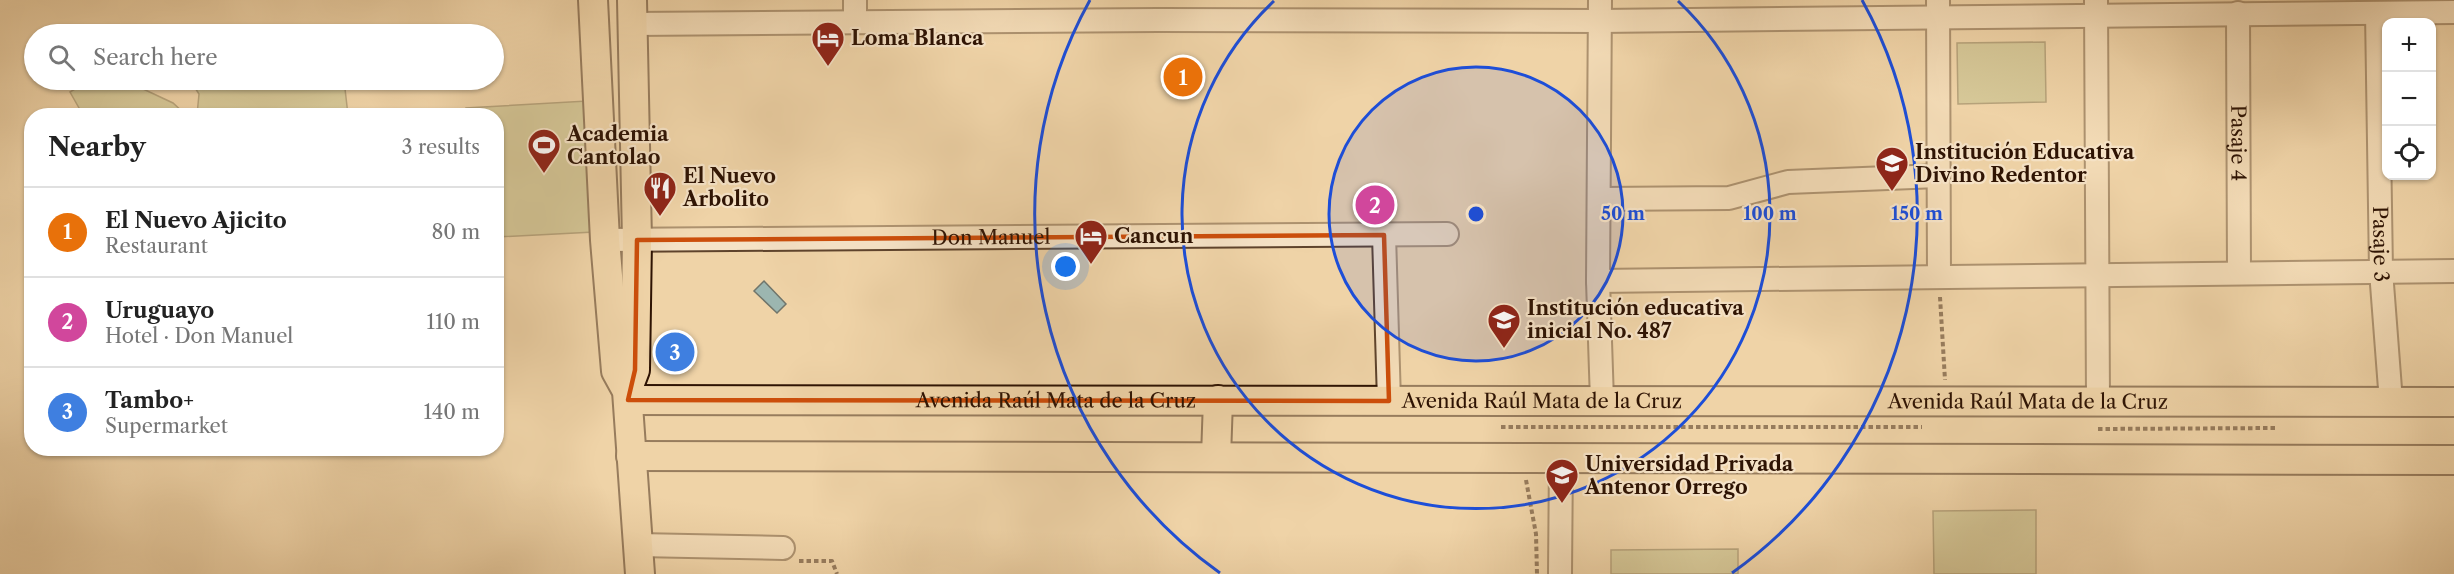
<!DOCTYPE html>
<meta charset="utf-8">
<style>
body{margin:0;font-family:"Libre Caslon Text",serif;background:#f2f2f2;color:#222}
.controls{position:absolute;right:18px;top:18px;display:grid;overflow:hidden;border-radius:12px;box-shadow:0 2px 4px #0004}
.controls button{width:54px;height:54px;display:grid;place-items:center;padding:0;border:0;border-bottom:2px solid #e0e0e0;background:#fff;color:#222;font:30px sans-serif}
.you{position:absolute;left:1066px;top:267px;width:21px;height:21px;margin:-15px;border:4px solid #fff;border-radius:50%;background:#1a73e8;box-shadow:0 0 0 9px #1a73e833}
.badge{display:grid;place-items:center;width:39px;height:39px;border-radius:50%;background:#8f2418;color:#fff;font-size:20px;font-weight:700}
.pin{position:absolute;translate:-50% -50%;border:3px solid #fff;box-shadow:0 2px 6px #0006}
.list{margin:0;padding:0;list-style:none}
h2{display:flex;justify-content:space-between;align-items:center;height:78px;margin:0;padding:0 24px;font-size:26px}
h2 small{font-size:20px;font-weight:400;color:#767676}
.list li{display:grid;grid-template-columns:39px 1fr auto;gap:18px;align-items:center;box-sizing:border-box;height:90px;padding:0 24px;border-top:2px solid #e0e0e0}
.list b{display:block;font-size:22px;white-space:nowrap}
.list p{margin:0;font-size:20px;white-space:nowrap;color:#767676}
.list em{font-size:20px;font-style:normal;color:#767676}
.icon{flex:none;width:33px;height:33px;fill:none;stroke:currentColor;stroke-width:2;stroke-linecap:round;stroke-linejoin:round}
.map{position:relative;flex:none;width:2454px;height:574px;overflow:hidden}
.search{position:absolute;background:#fff;box-shadow:0 2px 4px #0004;left:24px;top:24px;width:480px;height:66px;display:flex;align-items:center;gap:15px;box-sizing:border-box;padding:0 21px;border-radius:33px;color:#767676;font-size:22px}
.panel{position:absolute;background:#fff;box-shadow:0 2px 4px #0004;left:24px;top:108px;width:480px;height:348px;border-radius:24px}
.map>svg:first-child{display:block}
.green{fill:#babc87;stroke:#746845;stroke-width:1.5}
.water{fill:#9cb6b0;stroke:#70756b;stroke-width:1.5}
.lines{fill:none;stroke-linecap:round;stroke-linejoin:round}
.minor-casing{stroke:#5e432c;stroke-width:26}
.major-casing{stroke:#2e1303;stroke-width:32}
.path{stroke:#2e1303;stroke-width:4;stroke-dasharray:4.5 3;stroke-linecap:butt}
.minor{stroke:#f5e2c6;stroke-width:22}
.major{stroke:#efd3a7;stroke-width:28}
.marked{fill:none;stroke:#cc4e0b;stroke-width:4.5;stroke-linejoin:round}
.ring{fill:none;stroke:#1d4ed8;stroke-width:3}
.labels{text-anchor:middle;stroke-width:4.5;stroke-linejoin:round;paint-order:stroke}
.poi-label{font-size:20px;font-weight:bold;fill:#2e1303;stroke:#f5e2c6;text-anchor:start}
.street-label{font-size:20px;fill:#2e1303;stroke:#f5e2c6}
.centre{fill:#1d4ed8;stroke:#f5e2c6;stroke-width:3}
.ring-label{font-size:18px;text-anchor:middle;font-weight:bold;fill:#1d4ed8;stroke:#f5e2c6;stroke-width:4.5;stroke-linejoin:round;paint-order:stroke}
</style>
<div class="map">
<svg width="2454" height="574" viewBox="0 0 2454 574">
<rect width="100%" height="100%" fill="#efd3a7"/>
<filter id="stains"><feTurbulence type="fractalNoise" baseFrequency=".00333" numOctaves="4"/><feColorMatrix values="0 0 0 0 .2 0 0 0 0 .09 0 0 0 0 .02 0 0 0 .5 -.17"/></filter>
<radialGradient id="worn" r=".72"><stop offset=".6" stop-color="#630" stop-opacity="0"/><stop offset="1" stop-color="#630" stop-opacity=".3"/></radialGradient>
<path class="green" d="M2045,42l1,60 -88,2 -1,-61z
M89,80h35l49,23 13,12h-103l-13,-23z
M190,80h154l4,35h-151l2,-21z
M587,101l7,131 -97,5 -1,-121 -29,-1 -1,-7z
M2036,510v64h-102l-1,-63z
M1738,549v25h-127v-24z"/>
<path class="water" d="M764,281l22,23 -9,9 -23,-22z"/>
<g class="lines">
<defs>
<g id="minor">
<path d="M855,0v22"/>
<path d="M1600,0l-2,281 4,120"/>
<path d="M1938,0l1,277"/>
<path d="M2096,1l2,400"/>
<path id="s1" d="M2238,13l1,260"/>
<path id="s2" d="M2377,13l4,258 10,131"/>
<path d="M632,24l526,-4 442,1 854,-9"/>
<path d="M1601,199l128,-1 59,-16 150,-6"/>
<path d="M1384,235l5,166"/>
<path id="s3" d="M605,240l842,-6"/>
<path d="M1598,281l856,-10"/>
<path d="M638,545l145,3"/>
<path d="M1560,574l1,-116"/>
</g>
<g id="major">
<path d="M593,0l12,240 11,131 11,20 13,183"/>
<path d="M627,391l8,-21 2,-130 -5,-240"/>
<path id="s4" d="M628,400l1826,2"/>
<path d="M631,456l1823,4"/>
<path d="M1216,457l2,-57"/>
</g>
</defs>
<use href="#minor" class="minor-casing"/>
<use href="#major" class="major-casing"/>
<path class="path" d="M1940,297l5,83
M1501,427h421
M2098,429l179,-1
M1526,480l10,54 1,40
M799,561h33l5,13"/>
<use href="#minor" class="minor"/>
<use href="#major" class="major"/>
</g>
<path d="M0 0H2454V574H0ZM1384,235l5,166 -761,-1 7,-30 2,-130z" fill="#efd3a7" fill-opacity=".55" fill-rule="evenodd"/>
<path class="marked" d="M1384,235l5,166 -761,-1 7,-30 2,-130z"/>
<circle cx="1476" cy="214" r="147" fill="#1d4ed8" fill-opacity=".12"/>
<g class="ring">
<circle cx="1476" cy="214" r="147"/>
<path d="M1678 1A294 294 0 1 1 1274 1"/>
<path d="M1220 573A441 441 0 0 1 1090 0M1862 0A441 441 0 0 1 1732 573"/>
</g>
<defs>
<symbol id="hotel-pin" viewBox="-11 -11 22 30"><path d="M0 17L-7.5 6A9.5 9.5 0 1 1 7.5 6Z" fill="#8f2418" stroke="#f5e2c6"/><path d="M-6-4.5h1.5V1H6V5H4.5V3h-9V5H-6ZM-4 0a1.8 1.8 0 1 1 3.6 0ZM.5 0V-2.5h3Q6-2.5 6 0Z" fill="#fff"/></symbol>
<symbol id="stadium-pin" viewBox="-11 -11 22 30"><path d="M0 17L-7.5 6A9.5 9.5 0 1 1 7.5 6Z" fill="#8f2418" stroke="#f5e2c6"/><path d="M0-5a6.5 5 0 1 0 0 10a6.5 5 0 1 0 0-10ZM-3.5-1.8h7v3.6h-7Z" fill="#fff"/></symbol>
<symbol id="school-pin" viewBox="-11 -11 22 30"><path d="M0 17L-7.5 6A9.5 9.5 0 1 1 7.5 6Z" fill="#8f2418" stroke="#f5e2c6"/><path d="M0-5L7-2L0 1L-7-2ZM-4 1L0 2.5L4 1V4Q0 6-4 4Z" fill="#fff"/></symbol>
<symbol id="restaurant-pin" viewBox="-11 -11 22 30"><path d="M0 17L-7.5 6A9.5 9.5 0 1 1 7.5 6Z" fill="#8f2418" stroke="#f5e2c6"/><path d="M-5-6h1v4h1v-4h1v4h1v-4h1v5L-1.5 .5V6h-2V.5L-5-1ZM5-6V6H3V1.5H1.5Q1.5-4 5-6Z" fill="#fff"/></symbol>
<symbol id="university-pin" viewBox="-11 -11 22 30"><path d="M0 17L-7.5 6A9.5 9.5 0 1 1 7.5 6Z" fill="#8f2418" stroke="#f5e2c6"/><path d="M0-5L7-2L0 1L-7-2ZM-4 1L0 2.5L4 1V4Q0 6-4 4Z" fill="#fff"/></symbol>
</defs>
<g fill-rule="evenodd">
<use href="#hotel-pin" x="809" y="19" width="38" height="52"/>
<use href="#stadium-pin" x="525" y="126" width="38" height="52"/>
<use href="#school-pin" x="1873" y="144" width="38" height="52"/>
<use href="#restaurant-pin" x="641" y="169" width="38" height="52"/>
<use href="#hotel-pin" x="1072" y="217" width="38" height="52"/>
<use href="#school-pin" x="1485" y="301" width="38" height="52"/>
<use href="#university-pin" x="1543" y="456" width="38" height="52"/>
</g>
<g class="labels">
<g class="poi-label">
<text x="851" y="45">Loma Blanca</text>
<text x="567" y="141">Academia<tspan x="567" dy="23">Cantolao</tspan></text>
<text x="1915" y="159">Institución Educativa<tspan x="1915" dy="23">Divino Redentor</tspan></text>
<text x="683" y="183">El Nuevo<tspan x="683" dy="23">Arbolito</tspan></text>
<text x="1114" y="243">Cancun</text>
<text x="1527" y="315">Institución educativa<tspan x="1527" dy="23">inicial No. 487</tspan></text>
<text x="1585" y="471">Universidad Privada<tspan x="1585" dy="23">Antenor Orrego</tspan></text>
</g>
<g class="street-label">
<text dy="7" stroke="none"><textPath href="#s1" startOffset="130">Pasaje 4</textPath></text>
<text dy="7" stroke="none"><textPath href="#s3" startOffset="386">Don Manuel</textPath></text>
<text dy="7" stroke="none"><textPath href="#s2" startOffset="231">Pasaje 3</textPath></text>
<text dy="7" stroke="none"><textPath href="#s4" startOffset="428">Avenida Raúl Mata de la Cruz</textPath></text>
<text dy="7" stroke="none"><textPath href="#s4" startOffset="914">Avenida Raúl Mata de la Cruz</textPath></text>
<text dy="7" stroke="none"><textPath href="#s4" startOffset="1400">Avenida Raúl Mata de la Cruz</textPath></text>
</g>
</g>
<circle cx="1476" cy="214" r="9" class="centre"/>
<g class="ring-label">
<text x="1623" y="220">50 m</text>
<text x="1770" y="220">100 m</text>
<text x="1917" y="220">150 m</text>
</g>
<rect width="100%" height="100%" filter="url(#stains)"/>
<rect width="100%" height="100%" fill="url(#worn)"/>
</svg>
<div class="controls">
<button>+</button>
<button>−</button>
<button><svg class="icon" aria-label="locate" viewBox="0 0 24 24"><circle cx="12" cy="12" r="6"/><path d="M12 2v4M12 18v4M2 12h4M18 12h4"/></svg></button>
</div>
<div class="you"></div>
<div class="pin badge" style="left:1183px;top:77px;background:#e8710a">1</div>
<div class="pin badge" style="left:1375px;top:205px;background:#d1479c">2</div>
<div class="pin badge" style="left:675px;top:352px;background:#3f7fe0">3</div>
<div class="search"><svg class="icon" aria-label="search" viewBox="0 0 24 24"><circle cx="10" cy="10" r="6"/><path d="M15 15l6 6"/></svg>Search here</div>
<section class="panel">
<h2>Nearby<small>3 results</small></h2>
<ul class="list">
<li><span class="badge" style="background:#e8710a">1</span><div><b>El Nuevo Ajicito</b><p>Restaurant</p></div><em>80 m</em></li>
<li><span class="badge" style="background:#d1479c">2</span><div><b>Uruguayo</b><p>Hotel · Don Manuel</p></div><em>110 m</em></li>
<li><span class="badge" style="background:#3f7fe0">3</span><div><b>Tambo+</b><p>Supermarket</p></div><em>140 m</em></li>
</ul>
</section>
</div>
